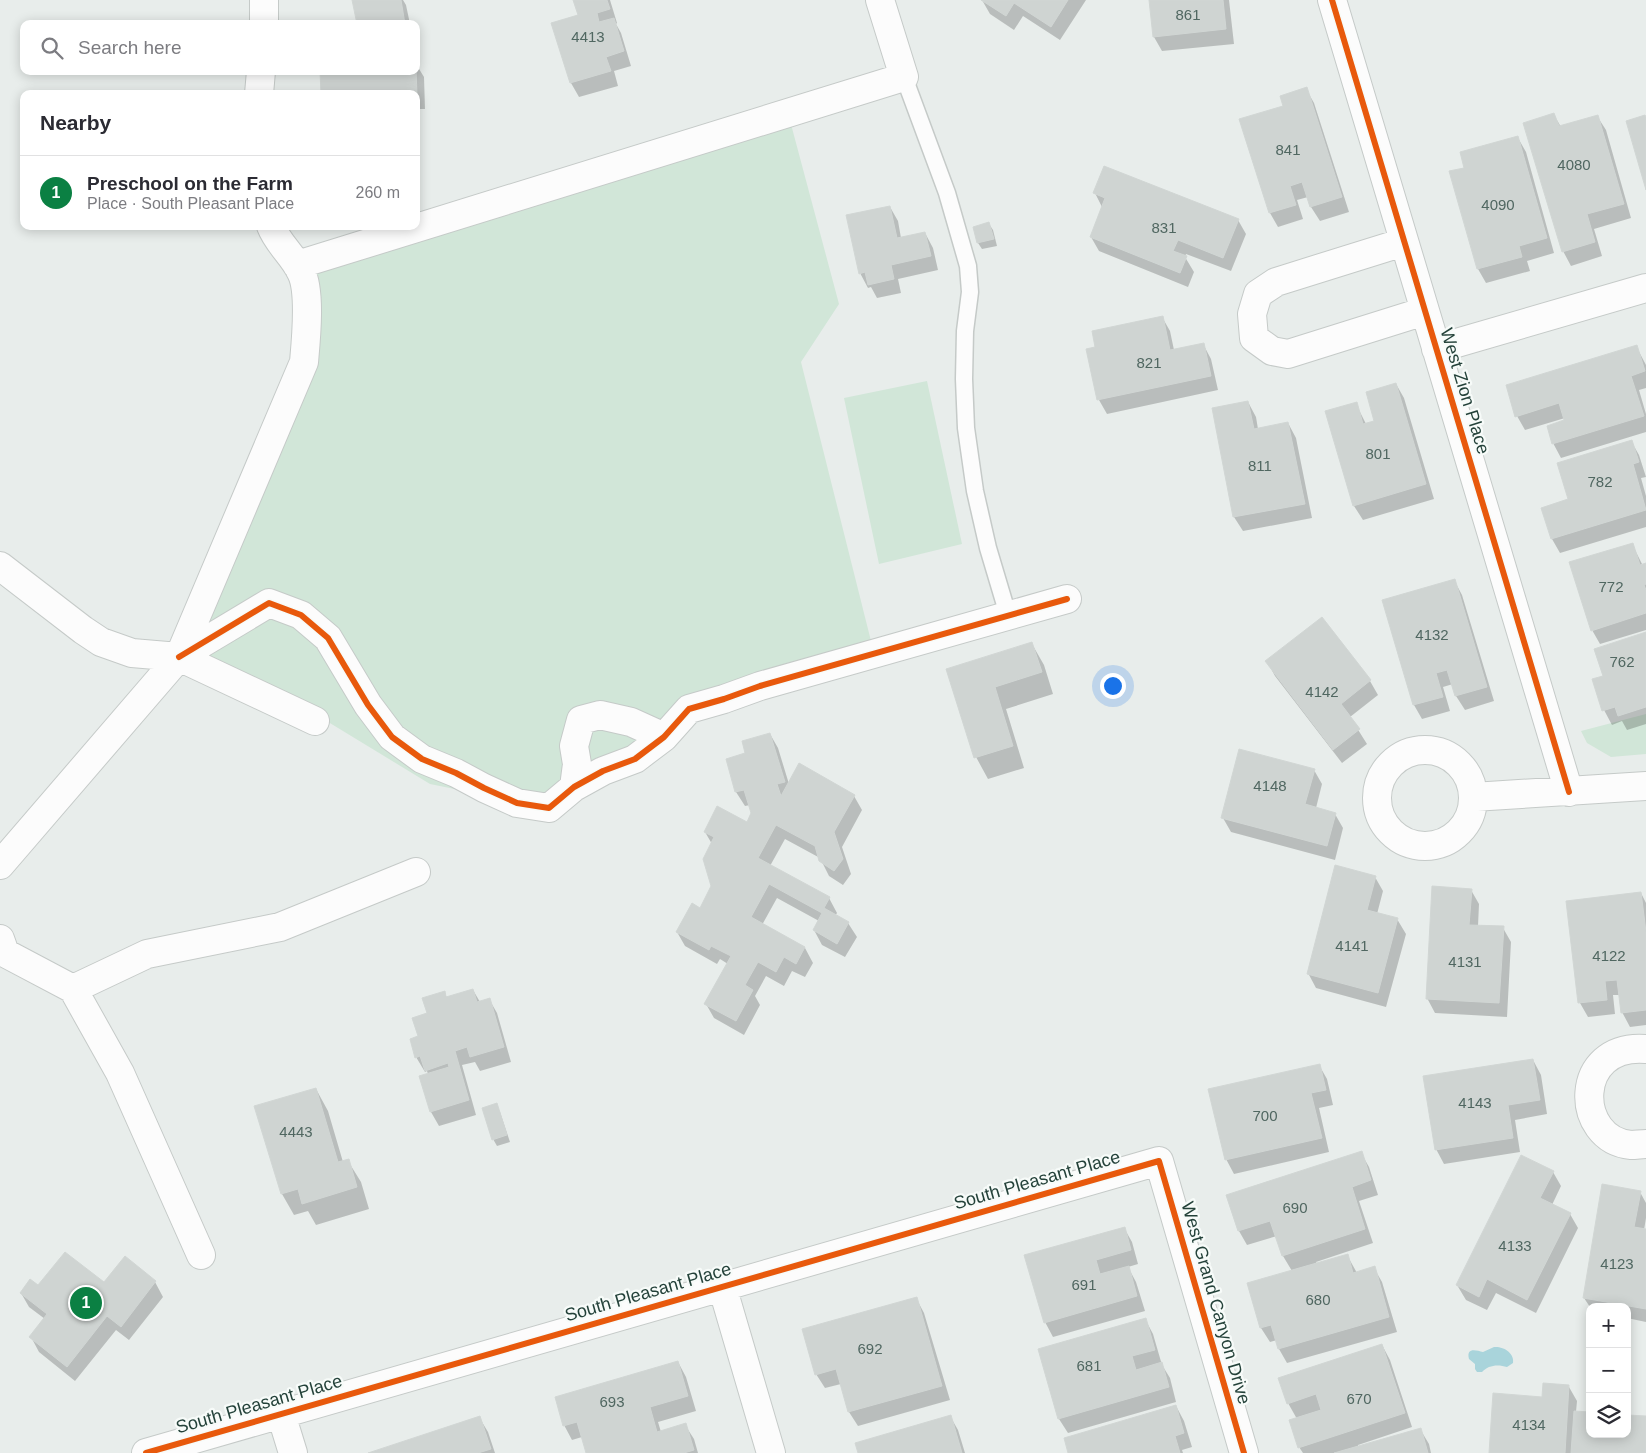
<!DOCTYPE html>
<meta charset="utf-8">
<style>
body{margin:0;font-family:Arial,sans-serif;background:#f2f2f3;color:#2b2b33}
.controls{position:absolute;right:15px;bottom:15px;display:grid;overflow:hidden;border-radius:10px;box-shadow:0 2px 12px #0003}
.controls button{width:45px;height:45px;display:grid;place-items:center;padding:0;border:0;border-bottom:1px solid #e1e1e2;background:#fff;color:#2b2b33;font:25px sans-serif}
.you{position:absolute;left:1112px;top:685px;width:18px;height:18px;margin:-12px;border:4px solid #fff;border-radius:50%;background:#1a73e8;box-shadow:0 0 0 8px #1a73e833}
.badge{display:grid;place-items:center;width:32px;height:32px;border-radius:50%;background:#0b8043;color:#fff;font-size:16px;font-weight:700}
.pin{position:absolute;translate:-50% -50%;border:2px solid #fff;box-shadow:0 1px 5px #0006}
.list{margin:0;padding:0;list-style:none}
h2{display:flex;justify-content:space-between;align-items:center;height:65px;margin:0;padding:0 20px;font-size:21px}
h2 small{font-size:16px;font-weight:400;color:#7c7c81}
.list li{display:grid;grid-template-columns:32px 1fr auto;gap:15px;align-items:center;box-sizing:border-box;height:75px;padding:0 20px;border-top:1px solid #e1e1e2}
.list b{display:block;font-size:19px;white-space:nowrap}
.list p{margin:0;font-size:16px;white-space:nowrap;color:#7c7c81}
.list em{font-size:16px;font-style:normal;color:#7c7c81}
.icon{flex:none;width:28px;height:28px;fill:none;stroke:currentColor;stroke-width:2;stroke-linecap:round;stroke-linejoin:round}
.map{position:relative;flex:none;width:1646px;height:1453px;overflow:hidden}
.search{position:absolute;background:#fff;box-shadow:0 2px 12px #0003;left:20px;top:20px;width:400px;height:55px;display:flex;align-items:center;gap:12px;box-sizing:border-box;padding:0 18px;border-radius:10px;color:#7c7c81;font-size:19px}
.panel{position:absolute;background:#fff;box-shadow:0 2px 12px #0003;left:20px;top:90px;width:400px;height:140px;border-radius:10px}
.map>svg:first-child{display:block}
.green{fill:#d1e6d8}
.water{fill:#a9d4db}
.shadow{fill:#0003}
.building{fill:#cfd4d2;stroke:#d1d6d4}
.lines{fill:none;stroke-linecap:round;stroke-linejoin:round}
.service-casing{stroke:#c5cac8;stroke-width:19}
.minor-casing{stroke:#c5cac8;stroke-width:30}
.service{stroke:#fcfcfc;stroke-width:16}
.minor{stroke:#fcfcfc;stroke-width:28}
.cycleway-casing{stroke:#f7fbf9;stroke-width:9}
.cycleway{stroke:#e8590c;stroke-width:6}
.labels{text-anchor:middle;stroke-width:4.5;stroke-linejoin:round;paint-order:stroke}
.number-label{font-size:15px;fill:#506761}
.street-label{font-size:18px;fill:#24423a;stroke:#f7fbf9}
</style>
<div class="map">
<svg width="1646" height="1453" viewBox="0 0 1646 1453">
<rect width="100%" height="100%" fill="#e8edeb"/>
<path class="green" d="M788,113l51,191 -38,58 73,291 -185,56 -140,99 -119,-24 -110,-67 -142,-66 126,-289 -7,-97z
M927,381l35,163 -83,20 -35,-166z
M1646,714v40l-35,3 -24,-14 -6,-12z"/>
<path class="water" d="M1494,1347c9,-1 21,6 19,16l-6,4c-9,-3 -19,-2 -25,5h-5l-2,-3v-5l-6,-5c-3,-12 7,-9 14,-7z"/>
<path class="shadow" d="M353,0h50l3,5 4,19h-52z
M574,0h36l7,23 -1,1 5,9 10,33 -17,5 4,15 -39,11 -8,-14 -18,-60 26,-8z
M982,0h104l-26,40 -37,-24 -9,14 -24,-16z
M1150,0h79l5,44 -72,7 -8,-14z
M416,64l8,13 1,32h-9v-15l-95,-23h95z
M1306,89l8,14 35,109 -29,9 -9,-14 -3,-10 -11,3 6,19 -25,8 -8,-14 -29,-93 44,-13z
M1554,115l7,12 36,-11 9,14 25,88 -37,11 8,27 -31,10 -8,-15z
M1518,138l8,14 28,101 -27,8 3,10 -44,12 -8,-14 -27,-97 15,-4z
M1095,193l143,27 8,14 -15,37 -45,-17 -1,3 9,15 -6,15 -89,-36 -8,-14 11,-30z
M890,207l8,14 3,17 24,-5 8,15 5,22 -40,9 3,14 -24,5 -6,-11 -3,1 -8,-15z
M989,224l4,6 4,16 -15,3 -4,-6z
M1162,317l8,14 4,19 29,-6 8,15 7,31 -111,24 -8,-14 -11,-50 9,-2z
M1636,346l10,19v23l-7,2 7,24v18l-85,26 -8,-15 13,-22 -1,-3 -40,12 -8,-14z
M1396,384l8,14 30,101 -71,21 -9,-14 2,-102 10,20 10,-2z
M1248,402l8,15 2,12 30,-6 8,15 16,80 -69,13 -9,-14 -21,-108z
M1631,441l8,14 7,22 -5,1 5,18v31l-86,26 -8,-14 -10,-30 27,-9z
M1632,544l11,22 3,-2v66l-46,14 -8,-14z
M1454,580l8,15 32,106 -29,9 -9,-14 -3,-12 -10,3 7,24 -28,8 -8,-14 -30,-104z
M1322,619l48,62 8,14 -28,22 17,27 -25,19 -67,-87 -8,-15z
M1646,633v91l-19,6 -5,-9 -10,4 -8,-15 1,-34z
M1032,644l12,21 9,29 -47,15 18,59 -36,11 -12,-22 -28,-87z
M770,734l8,14 11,36 65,12 8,14 -20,37 9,27 -8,11 -14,-9 -9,-18 -35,-19 -15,27 59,32 8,15 -2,3 13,7 9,14 -12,20 -23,-12 -8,-15 5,-9 -42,-23 -15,27 43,23 8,15 -8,14 -13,-6 -8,15 -18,-10 -11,20 5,9 -16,30 -30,-17 -8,-14 22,-40 -8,-5 -3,5 -32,-18 -8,-14 23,-23 13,-23 -1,-42 -7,-12 42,-9 5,-10 -2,-8 -5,1 -9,-14 11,-38z
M1314,770l8,14 -6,24 19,6 8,14 -8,32 -104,-28 -8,-14z
M1375,877l8,14 -6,23 20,5 9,15 -20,73 -70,-19 -8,-15z
M1471,890l8,14 -1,22 25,2 8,14 -4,75 -72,-4 -8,-15z
M1641,893l5,10v122l-16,2 -8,-15 -2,-17h-7l2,19 -27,3 -8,-14z
M473,990l7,12 9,-3 8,14 14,49 -31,9 -5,-9 -13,3 14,50 -37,11 -8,-14 -3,-38 -1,-3 -2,1 -9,-15 3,-20 9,-23 16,-22 3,6z
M1533,1060l8,15 6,39 -32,6 5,32 -76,12 -8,-15z
M1319,1065l8,14 6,26 -14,3 10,44 -95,22 -8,-15z
M316,1089l12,22 15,51 5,-1 13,21 8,27 -53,16 -8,-14 -14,4 -12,-21z
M496,1105l4,7 10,30 -13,4 -4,-7z
M1361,1153l8,14 9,28 -19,6 14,42 -57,19 1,2 30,-9 10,18 17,-5 8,14 15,50 -110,31 -8,-14 -2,-9 -7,2 -9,-14 -13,-44 44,-13 -9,-15 -6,-20 -30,9 -8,-14 -11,-35z
M1553,1172l8,14 -9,19 18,9 8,14 -42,85 -40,-20 -9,17 -21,-10 -9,-15z
M1640,1192l6,11v15l-2,12 2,1v91l-19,-4v-11h-37l-6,-9z
M1124,1228l8,14 6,22 -10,3 8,15 9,29 -92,26 -8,-15 -19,-66z
M155,1282l8,15 -34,43 -13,-10 -41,51 -36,-29 -8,-15 14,-18 -16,-12 -8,-14 17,-6z
M916,1298l8,15 26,87 -92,26 -9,-14 -8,-28 -16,4 -9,-14z
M1145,1319l8,15 9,31 8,13 6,24 -108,31 -9,-14 -19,-69z
M1382,1345l8,15 22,67 -54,18v2l62,-18 9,15 2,9h-128l-4,-6 -2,-28 -9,-16z
M678,1362l8,15 10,34 -38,11 3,10 24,-7 9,14 4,14h-111l-5,-16 -10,3 -8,-15z
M1569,1387l8,14 -1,11 14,22h37l19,-17v36h-156l53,-55z
M1176,1406l8,15 8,26 -10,3 1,3h-114z
M950,1416l8,14 7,23h-106z
M479,1417l9,15 7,21h-123z"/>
<path class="building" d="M352,0h49l4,24h-48z
M573,0h34l3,9 -13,4 2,9 15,-4 10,33 -18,6 5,14 -41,12 -19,-60 27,-8z
M981,0h87l-17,27 -37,-24 -8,13z
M1149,0h74l3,29 -73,8z
M416,68l1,27 -96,-1 -1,-23h96z
M1307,87l35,110 -32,10 -8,-25 -12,4 6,19 -27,8 -30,-94 44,-13 -3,-10z
M1554,113l5,13 39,-11 26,89 -37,10 8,28 -33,10 -39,-129z
M1645,115l1,2v73l-20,-69z
M1518,136l29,102 -28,8 3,11 -45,12 -28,-98 15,-3 -4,-16z
M1104,166l135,53 -16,39 -45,-18 -5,11 14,5 -7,17 -90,-36 15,-39 -12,-5z
M890,206l7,32 28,-6 6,24 -40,9 3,14 -26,6 -3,-13 -6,2 -13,-59z
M989,222l5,17 -17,4 -4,-16z
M1163,316l7,34 34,-7 7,33 -114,24 -11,-51 9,-2 -3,-16z
M1637,345l8,26 -14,5 13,40 -92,28 -5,-18 17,-6 -5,-17 -44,14 -9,-32z
M1396,383l30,101 -73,22 -28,-95 32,-9 6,22 11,-3 -8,-29z
M1248,401l6,28 34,-7 17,82 -72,13 -21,-109z
M1632,440l7,22 -6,2 13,46 -95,29 -10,-31 27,-9 -11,-36z
M1633,543l7,22 6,-2v21l-2,1 2,5v23l-55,18 -22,-69z
M1455,579l32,108 -32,9 -8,-26 -11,3 7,24 -30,8 -31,-105z
M1322,617l49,63 -30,24 19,25 -27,21 -68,-89z
M1646,632v75l-28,9 -3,-9 -13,4 -10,-32 11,-3 -9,-27z
M1032,642l10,30 -47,15 18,59 -39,12 -28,-89z
M770,733l15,49 -8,2 4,12 18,-33 56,32 -21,37 9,27 -9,12 -15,-10 -4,-15 -39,-21 -18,33 72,39 -6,11 25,14 -12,22 -24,-14 9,-17 -53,-29 -18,33 54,30 -9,17 -12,-7 -8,15 -18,-10 -13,23 8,5 -17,31 -32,-17 27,-48 -20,-10 -2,4 -33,-18 16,-29 8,5 11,-22 -8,-27 11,-22 -10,-5 13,-26 30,16 4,-9 -7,-23 -9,2 -9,-33 19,-6 -3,-12z
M1239,749l76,20 -10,35 31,9 -9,33 -106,-28z
M1335,865l41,11 -9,34 31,8 -20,75 -71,-19z
M1432,886l40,3 -3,36 35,1 -5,77 -73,-4z
M1641,892l5,40v78l-25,3 -4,-33 -12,1 2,19 -29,3 -12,-102z
M473,989l4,13 13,-4 14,49 -34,10 -3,-10 -12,4 14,49 -39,12 -11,-36 30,-9 -1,-4 -23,8 -5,-15 -5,2 -5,-19 8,-3 -6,-18 15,-5 -5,-15 23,-7 1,6z
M1533,1059l7,41 -32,5 5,33 -78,12 -12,-74z
M1320,1064l6,26 -15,3 11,45 -97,22 -17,-71z
M316,1088l22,74 11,-3 8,28 -55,17 -4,-15 -17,5 -27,-88z
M497,1103l10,32 -15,5 -10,-32z
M1362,1151l9,29 -19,7 13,42 -83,27 -12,-35 -32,10 -12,-36z
M1521,1155l33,16 -14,27 31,15 -44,87 -40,-21 -8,18 -23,-12z
M1602,1184l39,7 -7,36 12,2v80l-63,-11z
M1125,1227l6,23 -35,10 4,14 29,-8 8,30 -93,27 -20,-68z
M65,1252l39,30 21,-26 31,25 -35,46 -14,-11 -40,51 -38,-30 18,-23 -27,-21 10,-14 8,6z
M1348,1254l5,19 22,-7 14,51 -111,32 -7,-24 -11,3 -13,-45z
M917,1297l25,89 -94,26 -12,-43 -21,6 -13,-46z
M1146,1318l9,32 -23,6 4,14 26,-8 7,25 -111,32 -20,-70z
M1382,1344l23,69 -107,35 -9,-28 32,-10 -5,-16 -29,10 -9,-26z
M678,1361l10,35 -38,11 7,25 29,-9 8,27 -10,3h-98l-9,-31 -14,4 -8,-29z
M1543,1383l26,2 -4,68h-76l4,-60 49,4z
M1176,1405l8,28 -9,3 5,17h-112l-4,-15z
M1574,1411l16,1v22h37v-19l19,1v37h-75z
M951,1415l11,38h-104l-3,-10z
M480,1416l11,33 -13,4h-110z
M1421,1428l7,25h-94z"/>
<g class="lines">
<defs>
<path id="service" d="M904,77l43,116 21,73 2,26 -5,39 -1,48 2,49 9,63 13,57 20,67"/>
<path id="minor" d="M264,0v24
M1332,0l237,792
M259,94l2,-23
M1404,242l-128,40 -18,12 -6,20 2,24 18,13 16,3 137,-43
M297,265l607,-188 -24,-77
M1436,349l210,-61
M0,566l83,64 18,12 31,11 47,4 136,64
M179,657l90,-54 32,12 27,23 40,67 24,32 30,22 34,14 28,15 33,15 32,5 25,-21 29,-16 32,-12 29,-22 25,-28 35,-10 36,-13 307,-87
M1377 798a48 48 0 1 1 96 0a48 48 0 1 1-96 0Z
M574,787l3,-23 -3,-18 7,-26 19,-5 31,7 33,15
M1473,797l173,-11
M0,865l179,-208 125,-295c2,-22 7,-71 -3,-90 -8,-17 -23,-28 -30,-46
M0,939l5,14 68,36 47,84 81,182
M73,989l74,-35 133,-27 136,-55
M1646,1049c-74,-6 -72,91 -15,96 5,0 10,-1 15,-1
M722,1286l49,167
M281,1414l12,39
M146,1453l1013,-292 85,292"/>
</defs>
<use href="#service" class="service-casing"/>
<use href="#minor" class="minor-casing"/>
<use href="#service" class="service"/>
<use href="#minor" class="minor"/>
<defs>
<path id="cycleway" d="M1332,0l237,792
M179,657l90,-54 32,12 27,23 40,67 24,32 30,22 34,14 28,15 33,15 32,5 25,-21 29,-16 32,-12 29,-22 25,-28 35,-10 36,-13 307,-87
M146,1453l1013,-292 85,292"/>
</defs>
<use href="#cycleway" class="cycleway-casing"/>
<use href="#cycleway" class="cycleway"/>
</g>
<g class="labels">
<g class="number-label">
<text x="1188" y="20">861</text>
<text x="588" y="42">4413</text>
<text x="1288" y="155">841</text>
<text x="1574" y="170">4080</text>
<text x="1498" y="210">4090</text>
<text x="1164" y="233">831</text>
<text x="1149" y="368">821</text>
<text x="1378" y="459">801</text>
<text x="1260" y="471">811</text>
<text x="1600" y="487">782</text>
<text x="1611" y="592">772</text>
<text x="1432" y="640">4132</text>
<text x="1622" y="667">762</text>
<text x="1322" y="697">4142</text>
<text x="1270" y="791">4148</text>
<text x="1352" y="951">4141</text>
<text x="1609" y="961">4122</text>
<text x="1465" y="967">4131</text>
<text x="1475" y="1108">4143</text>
<text x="1265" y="1121">700</text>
<text x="296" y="1137">4443</text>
<text x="1295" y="1213">690</text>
<text x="1515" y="1251">4133</text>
<text x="1617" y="1269">4123</text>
<text x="1084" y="1290">691</text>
<text x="1318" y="1305">680</text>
<text x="870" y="1354">692</text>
<text x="1089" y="1371">681</text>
<text x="1359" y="1404">670</text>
<text x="612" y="1407">693</text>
<text x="1529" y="1430">4134</text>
</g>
<g class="street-label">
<text transform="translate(1465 391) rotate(73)" y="6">West Zion Place</text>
<text transform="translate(1037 1180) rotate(-16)" y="6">South Pleasant Place</text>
<text transform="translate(648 1292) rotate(-16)" y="6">South Pleasant Place</text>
<text transform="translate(1216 1303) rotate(74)" y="6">West Grand Canyon Drive</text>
<text transform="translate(259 1404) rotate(-16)" y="6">South Pleasant Place</text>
</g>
</g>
</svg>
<div class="controls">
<button>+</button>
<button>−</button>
<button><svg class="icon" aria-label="layers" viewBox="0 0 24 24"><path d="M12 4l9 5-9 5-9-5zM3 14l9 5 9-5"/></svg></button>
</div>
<div class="you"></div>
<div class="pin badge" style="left:86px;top:1303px">1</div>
<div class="search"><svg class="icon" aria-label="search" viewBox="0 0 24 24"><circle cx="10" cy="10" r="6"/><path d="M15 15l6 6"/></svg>Search here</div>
<section class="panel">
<h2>Nearby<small></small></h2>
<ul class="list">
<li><span class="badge">1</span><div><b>Preschool on the Farm</b><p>Place · South Pleasant Place</p></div><em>260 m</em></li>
</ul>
</section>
</div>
